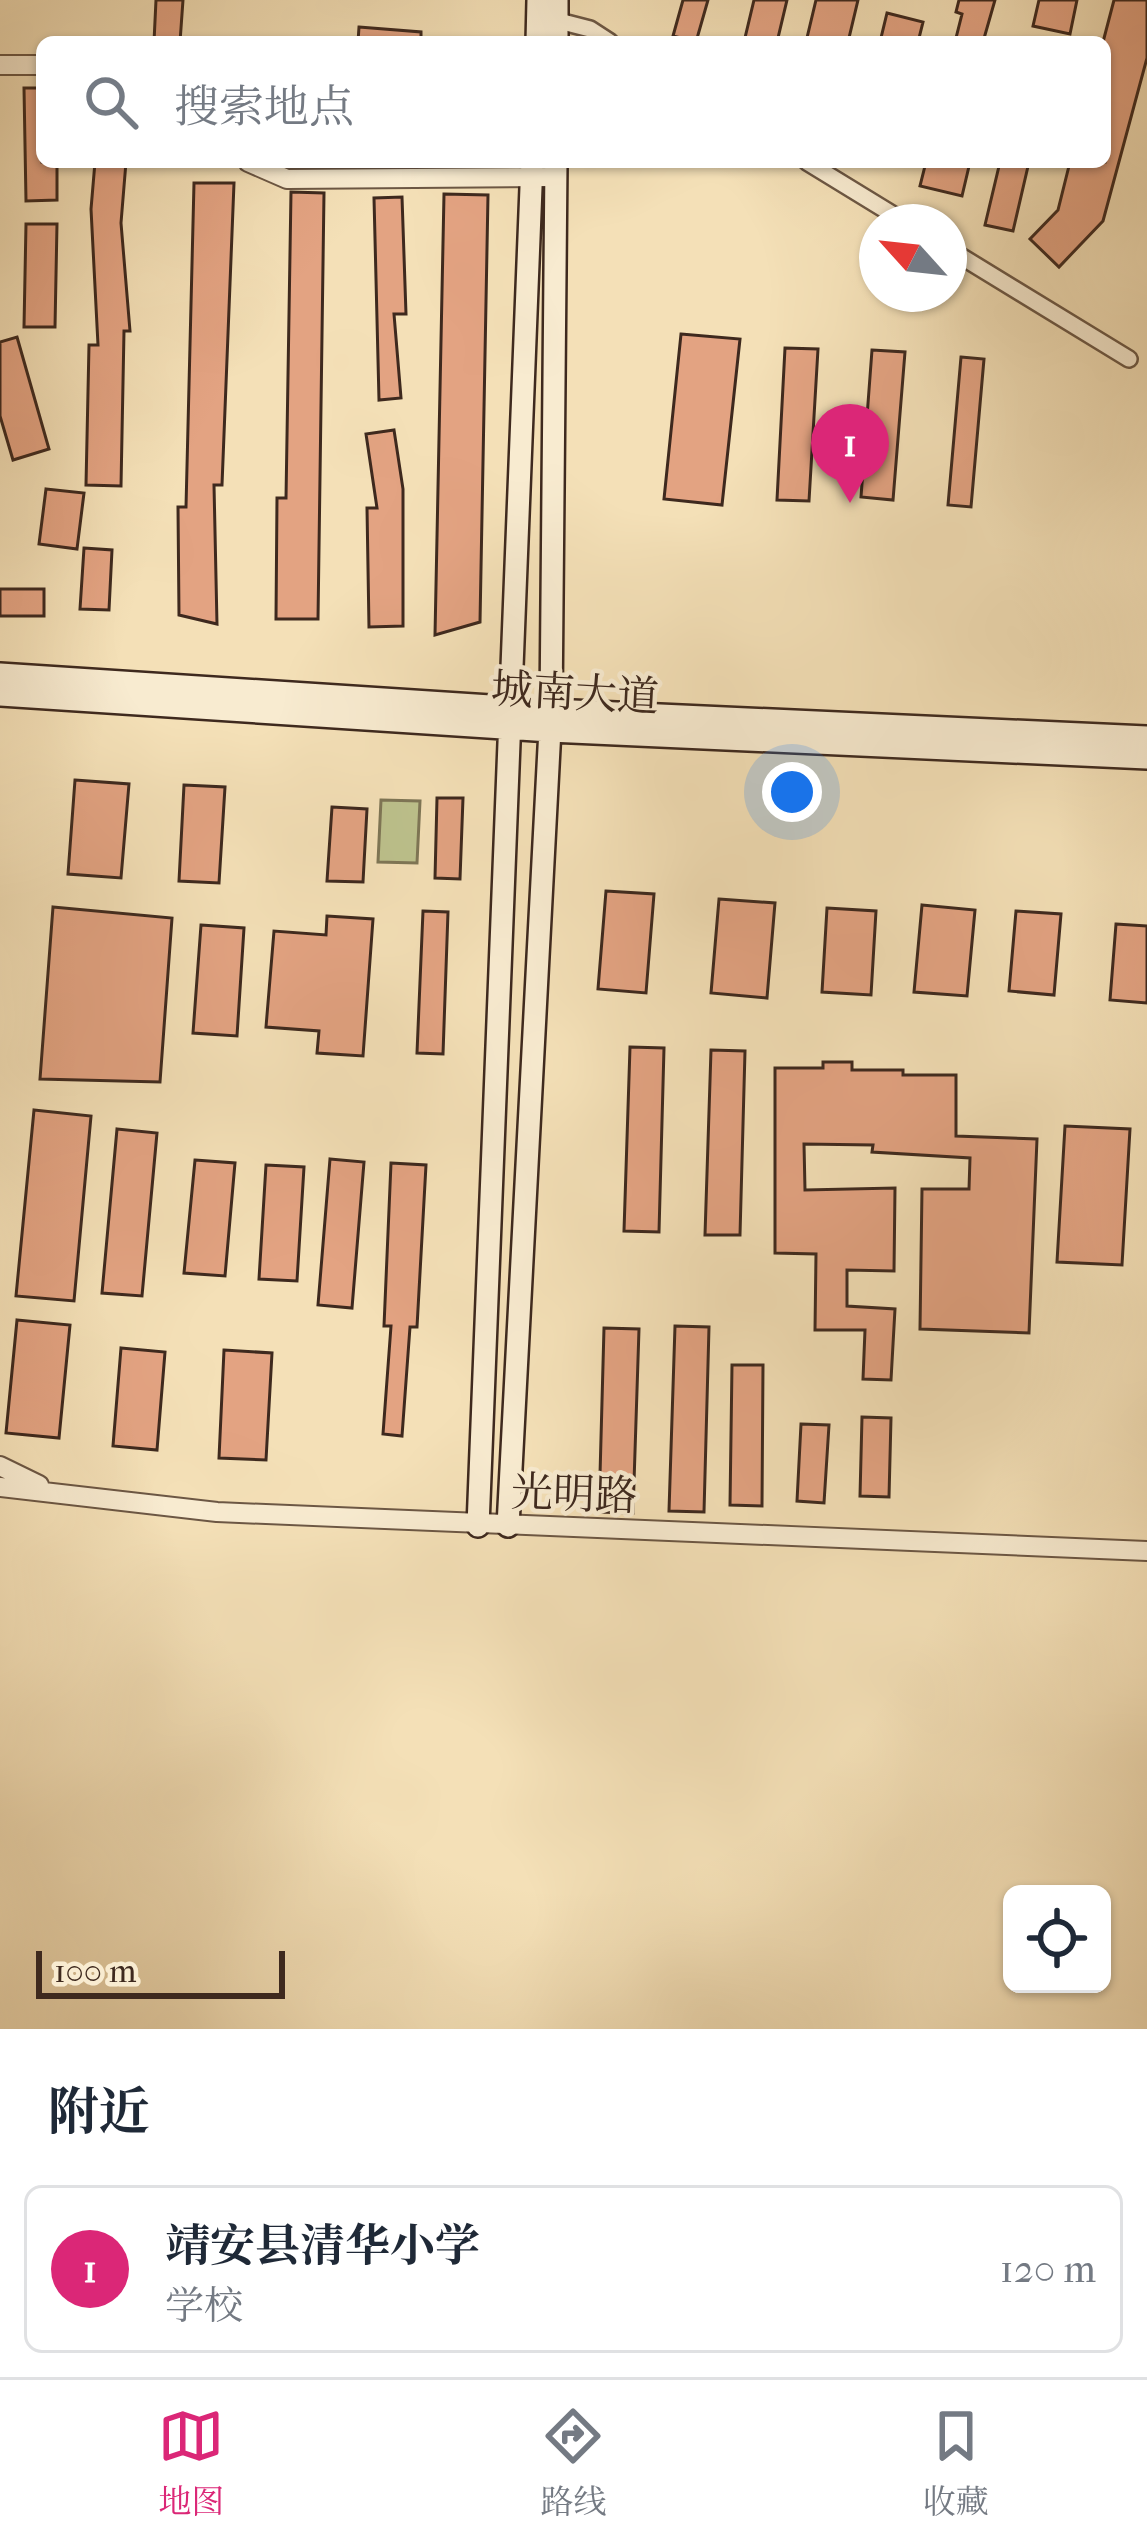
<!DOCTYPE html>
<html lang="zh">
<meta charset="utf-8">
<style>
body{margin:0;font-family:"IM FELL French Canon","Noto Serif SC",serif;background:#f2f2f3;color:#1f2937}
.controls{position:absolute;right:36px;bottom:36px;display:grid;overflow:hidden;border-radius:18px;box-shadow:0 3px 9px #0004}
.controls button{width:108px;height:108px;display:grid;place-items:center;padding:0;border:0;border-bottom:3px solid #e0e1e3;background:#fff;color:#1f2937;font:60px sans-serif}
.compass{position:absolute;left:859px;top:204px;width:108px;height:108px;border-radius:50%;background:#fff;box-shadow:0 3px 9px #0004;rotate:297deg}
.scale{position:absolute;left:36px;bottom:30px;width:249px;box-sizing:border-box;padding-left:12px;border:6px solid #3e291e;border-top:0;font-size:33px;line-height:42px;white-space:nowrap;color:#3e291e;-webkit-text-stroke:9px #f8ebd0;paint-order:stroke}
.you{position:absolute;left:792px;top:792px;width:42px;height:42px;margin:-30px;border:9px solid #fff;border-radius:50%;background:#1a73e8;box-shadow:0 0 0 18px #1a73e833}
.badge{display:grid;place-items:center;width:78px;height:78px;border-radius:50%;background:#db2777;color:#fff;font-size:39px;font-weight:700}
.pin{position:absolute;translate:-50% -99px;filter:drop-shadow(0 3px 6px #0008)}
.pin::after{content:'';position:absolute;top:63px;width:42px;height:36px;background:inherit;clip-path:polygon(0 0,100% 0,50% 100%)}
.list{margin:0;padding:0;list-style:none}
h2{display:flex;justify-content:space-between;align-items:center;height:156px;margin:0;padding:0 48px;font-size:51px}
h2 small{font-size:39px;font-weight:400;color:#747a83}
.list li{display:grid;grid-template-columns:78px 1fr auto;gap:36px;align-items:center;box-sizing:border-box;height:168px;margin:0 24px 24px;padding:0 24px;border:3px solid #e0e1e3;border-radius:18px}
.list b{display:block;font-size:45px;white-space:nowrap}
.list p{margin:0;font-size:39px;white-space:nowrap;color:#747a83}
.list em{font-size:39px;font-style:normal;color:#747a83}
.icon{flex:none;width:66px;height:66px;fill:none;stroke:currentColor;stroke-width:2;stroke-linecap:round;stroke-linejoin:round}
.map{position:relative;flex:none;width:1147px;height:2029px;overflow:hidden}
.search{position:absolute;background:#fff;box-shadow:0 3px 9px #0004;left:36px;right:36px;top:36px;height:132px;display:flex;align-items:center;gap:30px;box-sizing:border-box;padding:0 42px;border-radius:18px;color:#747a83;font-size:45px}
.sheet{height:348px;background:#fff}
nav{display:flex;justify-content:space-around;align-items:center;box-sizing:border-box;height:168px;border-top:3px solid #e0e1e3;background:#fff;font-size:33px;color:#747a83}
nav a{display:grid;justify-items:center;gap:6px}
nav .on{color:#db2777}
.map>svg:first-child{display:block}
.green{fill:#bdc28d;stroke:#7e7656;stroke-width:3}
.building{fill:#e3a382;stroke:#3e291e;stroke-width:3}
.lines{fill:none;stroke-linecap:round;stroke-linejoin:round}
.minor-casing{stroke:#6c5744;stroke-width:20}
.tertiary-casing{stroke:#6c5744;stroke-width:22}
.secondary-casing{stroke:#3e291e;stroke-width:26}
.minor{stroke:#f8ebd0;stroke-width:15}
.tertiary{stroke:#f8ebd0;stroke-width:18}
.secondary{stroke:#f8ebd0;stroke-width:21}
.labels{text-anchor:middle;stroke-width:9;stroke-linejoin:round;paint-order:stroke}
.street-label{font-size:42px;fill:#3e291e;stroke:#f8ebd0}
</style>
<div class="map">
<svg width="1147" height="2029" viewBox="0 0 1147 2029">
<rect width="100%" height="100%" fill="#f4e0b7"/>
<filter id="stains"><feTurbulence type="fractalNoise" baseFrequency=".00167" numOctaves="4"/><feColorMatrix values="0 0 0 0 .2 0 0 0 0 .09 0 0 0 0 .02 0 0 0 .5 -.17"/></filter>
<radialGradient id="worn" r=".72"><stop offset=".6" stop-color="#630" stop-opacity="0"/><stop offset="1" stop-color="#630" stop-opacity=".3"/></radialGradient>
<path class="green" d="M381,800l39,1 -3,62 -39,-1z"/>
<path class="building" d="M156,0h27l-3,42h-26z
M683,0h25l-12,42 -23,-6z
M754,0h33l-10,42h-33z
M816,0h42l-10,42h-42z
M959,0h36l-12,42h-28l7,-28 -6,-2z
M1039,0h38l-7,34 -37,-8z
M1114,0h33v58l-44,163 -44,46 -29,-28 28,-29 12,-48h35l-2,-120z
M887,13l36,9 -5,20h-38z
M359,27l62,5v10h-63z
M24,88h18v74h15v38l-31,1z
M95,162h31l-5,61 9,108h-6l-3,155 -35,-1 3,-140h9l-7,-136z
M926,162h44l-8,34 -42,-10z
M1000,162h29l-16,69 -28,-6z
M194,183h40l-12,302h-8l3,139 -38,-9 -1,-108h8z
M291,192l33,1 -6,426h-42l1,-121h9z
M444,194l44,1 -8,427 -45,13z
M402,197l4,117h-12l7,84 -22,2 -5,-202z
M26,224h31l-2,103h-31z
M681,334l59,5 -18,166 -58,-6z
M17,337l32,112 -36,11 -13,-44v-74z
M785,348l33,1 -9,152 -32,-1z
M872,350l33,2 -12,148 -32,-3z
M961,357l23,2 -13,148 -23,-2z
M394,430l9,59v137l-34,1 -2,-119h10l-11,-74z
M46,489l38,4 -7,56 -38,-5z
M84,548l28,2 -3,60 -29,-1z
M0,589h44v27h-44z
M75,780l54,4 -8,94 -53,-4z
M184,785l41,2 -6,96 -40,-2z
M437,798h26l-3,81 -25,-1z
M332,807l35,2 -4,73 -36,-1z
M606,891l48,3 -8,99 -48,-4z
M719,899l56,4 -8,95 -56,-5z
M922,905l53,5 -8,86 -53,-4z
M53,907l119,11 -12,164 -120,-3z
M827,908l49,3 -5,84 -49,-3z
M423,911l25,1 -5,142 -26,-1z
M1016,911l45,3 -7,81 -45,-4z
M327,916l46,3 -10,137 -46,-3 2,-22 -53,-4 8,-96 52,4z
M1116,924l31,2v77l-37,-3z
M201,925l43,3 -7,108 -44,-3z
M630,1047l34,1 -5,184 -35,-1z
M711,1050l34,1 -5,184h-35z
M823,1062h29v8h51v5h53v61l81,3 -8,194 -109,-4 2,-140h47l1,-31 -98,-6 1,-7 -69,-1 1,46 90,-2 -1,83 -47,-1v36l48,3 -4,71 -28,-1 2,-49h-50l1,-76 -41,-1v-185h48z
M34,1110l57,6 -17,185 -58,-5z
M1065,1126l65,3 -8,136 -65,-3z
M117,1129l40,4 -15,163 -40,-3z
M330,1159l34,3 -12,146 -34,-3z
M195,1160l40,3 -10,113 -41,-3z
M391,1163l35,2 -9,162h-7l-8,109 -19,-2 8,-108h-7z
M266,1165l38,2 -7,114 -38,-2z
M17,1320l53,5 -11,113 -53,-5z
M675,1326l34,1 -5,185 -35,-1z
M604,1328l35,1 -6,184 -34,-1z
M121,1348l44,4 -8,98 -44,-4z
M224,1350l48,3 -6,107 -47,-2z
M732,1365h31l-1,141 -32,-1z
M862,1417l29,1 -2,79 -29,-1z
M801,1424l28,1 -5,78 -27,-2z"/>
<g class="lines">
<defs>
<path id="minor" d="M551,19l39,10 20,13
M807,162l98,60
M949,249l180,110"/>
<path id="tertiary" d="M0,65h42
M248,162l39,17 269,-2
M0,1466l39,19
M0,1487l217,25 930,39"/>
<path id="secondary" d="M537,42l1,-42
M557,42v-42
M0,674l551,36 596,27
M0,695l550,36 597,27
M478,1526l54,-1364
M508,1526l43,-816 5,-548"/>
</defs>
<use href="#minor" class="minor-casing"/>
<use href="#tertiary" class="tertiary-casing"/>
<use href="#secondary" class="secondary-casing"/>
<use href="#minor" class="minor"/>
<use href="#tertiary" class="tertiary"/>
<use href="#secondary" class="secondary"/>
</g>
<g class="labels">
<g class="street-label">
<text transform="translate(575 692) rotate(3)" y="15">城南大道</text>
<text transform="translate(574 1493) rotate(2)" y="15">光明路</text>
</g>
</g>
<rect width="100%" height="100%" filter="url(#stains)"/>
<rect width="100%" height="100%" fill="url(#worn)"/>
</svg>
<div class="controls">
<button><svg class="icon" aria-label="locate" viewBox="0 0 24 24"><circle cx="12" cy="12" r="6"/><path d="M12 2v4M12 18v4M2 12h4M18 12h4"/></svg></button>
</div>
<svg class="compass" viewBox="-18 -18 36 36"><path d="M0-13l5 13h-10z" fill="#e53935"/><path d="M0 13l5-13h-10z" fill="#747a83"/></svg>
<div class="scale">100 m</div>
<div class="you"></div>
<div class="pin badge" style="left:850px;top:503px">1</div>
<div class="search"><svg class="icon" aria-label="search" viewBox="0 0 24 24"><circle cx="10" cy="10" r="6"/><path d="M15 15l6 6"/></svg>搜索地点</div>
</div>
<section class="sheet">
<h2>附近<small></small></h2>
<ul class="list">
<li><span class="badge">1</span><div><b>靖安县清华小学</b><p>学校</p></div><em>120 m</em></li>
</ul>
</section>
<nav>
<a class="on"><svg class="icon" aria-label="map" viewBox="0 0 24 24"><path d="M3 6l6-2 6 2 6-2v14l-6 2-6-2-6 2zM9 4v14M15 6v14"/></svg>地图</a>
<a><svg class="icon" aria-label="directions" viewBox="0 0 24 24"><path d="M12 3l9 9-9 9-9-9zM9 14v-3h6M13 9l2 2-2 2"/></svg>路线</a>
<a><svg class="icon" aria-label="saved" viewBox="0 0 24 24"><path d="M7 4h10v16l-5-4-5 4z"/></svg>收藏</a>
</nav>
